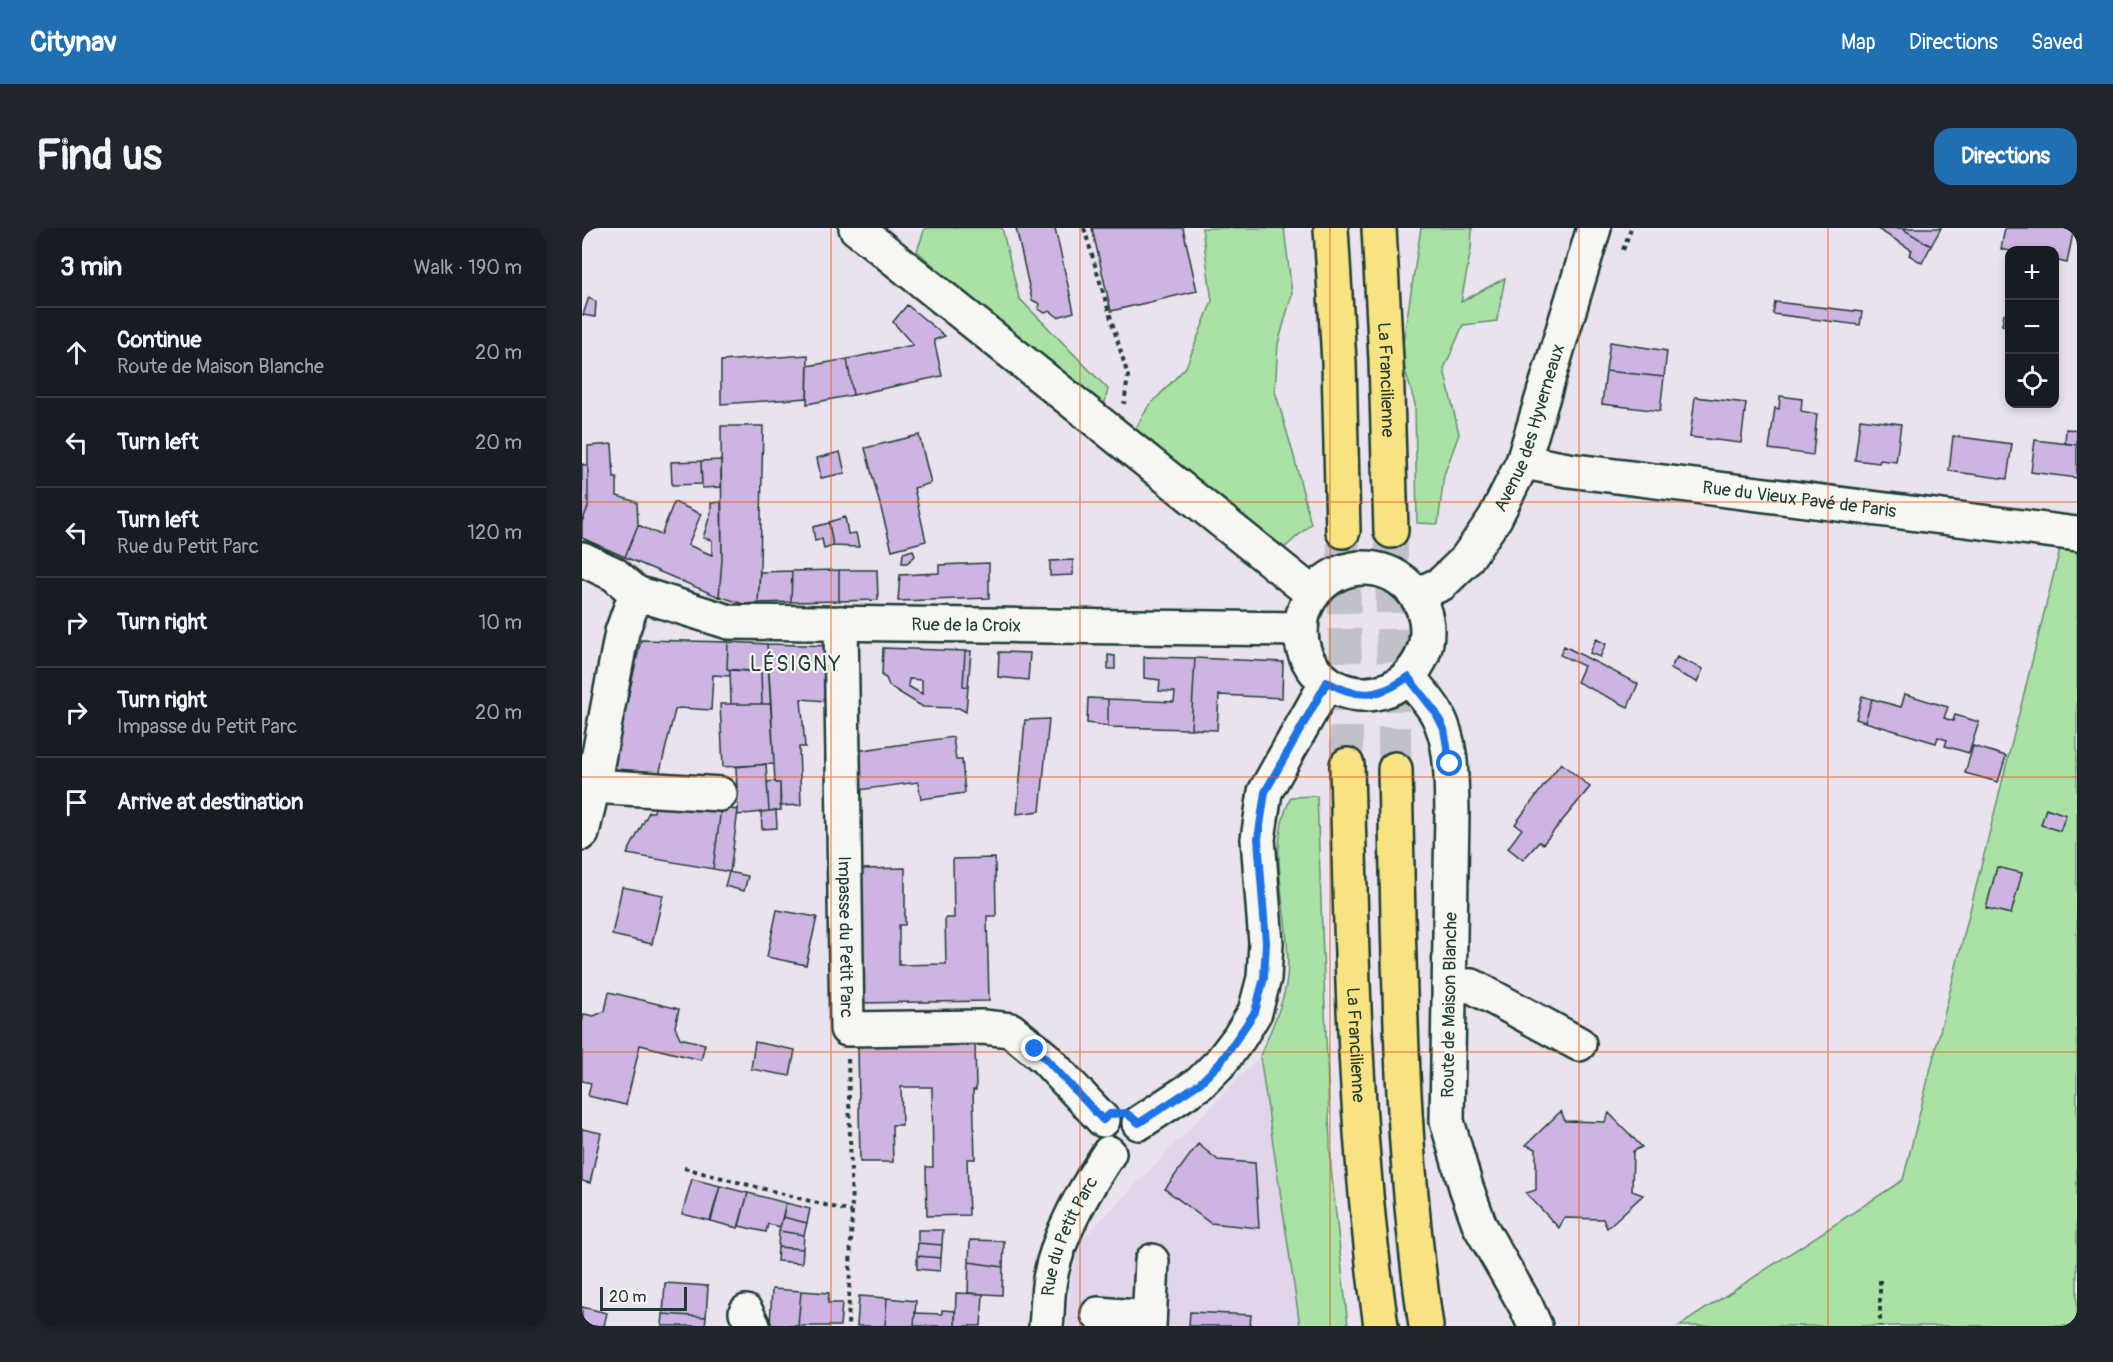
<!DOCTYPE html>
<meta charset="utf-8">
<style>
body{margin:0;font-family:Pangolin,sans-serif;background:#20242c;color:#f1f3f6}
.controls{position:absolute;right:18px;top:18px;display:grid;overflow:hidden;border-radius:12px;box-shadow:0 3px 9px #0003}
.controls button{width:54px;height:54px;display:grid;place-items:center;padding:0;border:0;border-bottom:2px solid #363941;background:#171b24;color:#f1f3f6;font:30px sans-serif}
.scale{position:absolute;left:18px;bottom:15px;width:87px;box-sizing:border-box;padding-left:6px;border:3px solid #1f3d34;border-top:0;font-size:16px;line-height:21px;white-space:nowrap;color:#1f3d34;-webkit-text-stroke:4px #f6f6f2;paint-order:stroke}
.stop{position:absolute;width:18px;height:18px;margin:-14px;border:4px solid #1a73e8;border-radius:50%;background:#fff}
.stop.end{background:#1a73e8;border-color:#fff;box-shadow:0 2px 6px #0008}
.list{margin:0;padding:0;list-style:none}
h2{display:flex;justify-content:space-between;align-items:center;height:78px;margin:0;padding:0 24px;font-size:26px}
h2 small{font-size:20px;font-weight:400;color:#9ea1a6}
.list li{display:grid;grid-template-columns:39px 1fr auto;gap:18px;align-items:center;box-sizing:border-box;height:90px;padding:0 24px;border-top:2px solid #363941}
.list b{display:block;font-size:22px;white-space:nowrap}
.list p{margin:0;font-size:20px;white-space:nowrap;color:#9ea1a6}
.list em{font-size:20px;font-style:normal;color:#9ea1a6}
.icon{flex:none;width:33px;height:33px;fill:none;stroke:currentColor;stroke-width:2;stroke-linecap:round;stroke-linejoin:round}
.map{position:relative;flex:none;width:1495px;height:1098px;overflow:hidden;border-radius:18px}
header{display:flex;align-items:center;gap:36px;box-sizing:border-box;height:84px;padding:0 30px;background:#1f6fb2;color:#fff}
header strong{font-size:28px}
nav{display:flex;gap:33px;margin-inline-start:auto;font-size:21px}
.intro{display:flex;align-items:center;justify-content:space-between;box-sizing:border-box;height:144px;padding:0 36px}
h1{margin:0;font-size:42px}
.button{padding:15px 27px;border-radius:18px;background:#1f6fb2;color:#fff;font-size:21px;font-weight:700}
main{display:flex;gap:36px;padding:0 36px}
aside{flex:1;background:#171b24;border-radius:18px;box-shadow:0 3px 9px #0003}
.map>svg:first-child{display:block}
.built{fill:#e1d4eb}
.green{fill:#aae2a6;stroke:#64906d;stroke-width:1.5}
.building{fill:#cdb4e3;stroke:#1f3d34;stroke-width:1.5;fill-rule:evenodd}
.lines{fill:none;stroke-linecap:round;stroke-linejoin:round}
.highway-tunnel{stroke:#c1c1c9;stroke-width:33;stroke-dasharray:33 16;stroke-linecap:butt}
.minor-casing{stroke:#1f3d34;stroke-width:38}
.highway-casing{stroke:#1f3d34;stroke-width:38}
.path{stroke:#1f3d34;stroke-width:4;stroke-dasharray:4.5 4.5;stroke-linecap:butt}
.minor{stroke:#f6f6f2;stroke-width:33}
.highway{stroke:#f8e281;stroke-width:33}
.route{stroke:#1a73e8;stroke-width:8}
.grid{fill:none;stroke:#de580e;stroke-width:1.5;stroke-opacity:0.55}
.labels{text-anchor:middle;stroke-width:4.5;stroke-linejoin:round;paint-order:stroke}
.street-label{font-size:18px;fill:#1f3d34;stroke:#f6f6f2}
.quarter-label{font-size:21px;letter-spacing:1.5px;fill:#1f3d34;stroke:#f6f6f2}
</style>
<header>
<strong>Citynav</strong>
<nav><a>Map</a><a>Directions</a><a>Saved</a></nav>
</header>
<div class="intro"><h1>Find us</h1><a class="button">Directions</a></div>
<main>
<aside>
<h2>3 min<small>Walk · 190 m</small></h2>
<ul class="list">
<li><svg class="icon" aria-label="ahead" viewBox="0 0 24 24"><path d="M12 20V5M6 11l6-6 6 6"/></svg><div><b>Continue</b><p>Route de Maison Blanche</p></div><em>20 m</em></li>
<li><svg class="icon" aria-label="left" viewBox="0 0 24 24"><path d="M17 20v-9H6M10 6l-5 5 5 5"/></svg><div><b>Turn left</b></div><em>20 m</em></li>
<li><svg class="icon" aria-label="left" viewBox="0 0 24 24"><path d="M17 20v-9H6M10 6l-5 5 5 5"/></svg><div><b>Turn left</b><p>Rue du Petit Parc</p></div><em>120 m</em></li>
<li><svg class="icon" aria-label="right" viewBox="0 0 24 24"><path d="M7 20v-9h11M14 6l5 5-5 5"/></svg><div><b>Turn right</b></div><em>10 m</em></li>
<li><svg class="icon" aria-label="right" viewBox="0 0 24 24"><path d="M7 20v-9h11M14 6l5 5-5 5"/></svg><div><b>Turn right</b><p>Impasse du Petit Parc</p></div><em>20 m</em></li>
<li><svg class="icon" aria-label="arrive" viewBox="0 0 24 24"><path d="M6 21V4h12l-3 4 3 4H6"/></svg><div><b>Arrive at destination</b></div></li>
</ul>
</aside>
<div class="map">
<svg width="1495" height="1098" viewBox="0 0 1495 1098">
<rect width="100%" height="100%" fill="#eae2ee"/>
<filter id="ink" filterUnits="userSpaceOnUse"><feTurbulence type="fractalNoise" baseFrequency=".0167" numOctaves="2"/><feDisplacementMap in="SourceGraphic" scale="12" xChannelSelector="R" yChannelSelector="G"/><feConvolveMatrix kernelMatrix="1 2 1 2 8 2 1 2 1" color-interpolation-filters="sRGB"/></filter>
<g filter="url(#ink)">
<path class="built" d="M678,828l40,270h-233l5,-52 9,-33z"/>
<path class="green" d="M343,0h77l17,70 89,91 -6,25 -185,-163z
M620,0h82l8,66 -14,50 -3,47 18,62 18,71 -29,26 -147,-120 13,-23 38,-40 26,-66z
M839,0h51l-1,21 -10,53 44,-24 -8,43 -34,4 -19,44 15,65 -15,41 -6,49 -21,-1 -2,-119 -14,-48z
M1482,305l13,1v792h-398l224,-146z
M735,568l14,372 17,158h-48l-40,-270c9,-22 25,-55 27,-78 6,-60 -24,-125 4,-181z"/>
<path class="building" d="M434,0h39l19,84 -16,5 -8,-6 -5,2 -7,-4 2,-5 -8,-4z
M510,0h91l14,63 -86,20z
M1294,0h28l2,3 25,15 -9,17 -13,-8 3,-5z
M1322,0h37l-10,18 -25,-15z
M1423,0h69l-7,35 -13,-3v-10l-44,1 -9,-2z
M7,69l7,5 -1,15 -12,-2z
M1193,74l87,10 -2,13 -87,-11z
M325,77l38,31 -11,4 8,36 -89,19 -6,-36 66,-14 -20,-23z
M1422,86l6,1v12l-8,-2z
M1028,114l57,9 -3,26 -58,-6z
M226,127l-1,43 -86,6v-43z
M265,131l6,36 -46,9 1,-38z
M1024,143l58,6 -4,34 -58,-7z
M1198,168l22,3 -1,12 16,3 -4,41 -44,-6 6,-41 4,1z
M1113,169l51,6 -5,40 -51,-6z
M1278,191l41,5 -5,38 -16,-2 -1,3 -24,-3z
M139,198h42l-3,140 -2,37 -15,1 -24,-8 3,-36z
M1484,201l11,1v15l-12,-2z
M337,207l12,48 -17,5 12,53 -34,9 -27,-102z
M1371,208l59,8 -5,35 -58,-8z
M1453,212l42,5v33l-46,-6z
M30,216l2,34h3v18l20,6 1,23 -13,32 -43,-19v-16l6,-15v-61z
M258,224l5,21 -24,5 -4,-20z
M139,232v27l-19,1 -1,-27z
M119,233l1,23 -30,1 -1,-23z
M0,236l6,2v41l-6,15z
M92,274l27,12 -13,31 24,10v-15l-9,-2 8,-26v-9l10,-1 1,58 -3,37 -94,-40 13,-32 23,10z
M263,289l3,17 8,-1 3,14 -26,-1 -4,-24z
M247,295l4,23 -9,3 -2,-10 -7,2 -2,-14z
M331,322l2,6 -8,7h-5l1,-10z
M491,332v15l-23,1v-15z
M407,335v35l-91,3 2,-26 39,-2v-8z
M257,342v31l-48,1 1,-31z
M257,342h38l1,30 -39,1z
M210,343l-1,31 -33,1 2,-31z
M1014,411l10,5 -6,13 -10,-4z
M59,412l87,2 -1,27 3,1v6l-17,-1 -2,35 -32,-2 -4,2 -17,69 -46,-11z
M146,414l39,2 4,60h-9l-1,-32 -34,-3z
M185,416l65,2 -6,55 -25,-2 4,48h-6l2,58 -21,1v-23h-4l-1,-2z
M982,418l74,38 -10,23 -51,-25 7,-16 -24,-11z
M301,420l82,3 -2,35 5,1 -2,25 -7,-4 -36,-1 -34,-21 -3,-8 -4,-2zM327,451l13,1v14l-14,-8z
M383,423h6l-3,36 -5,-1z
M417,424l31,1 -2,27 -30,-3z
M526,427l7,1v13h-7z
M562,429l51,1 -4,71 -83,-2v-28l66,3 1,-10 -16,-1 1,-11 -16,-2z
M1095,429l26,12 -6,13 -27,-13z
M613,430l88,4 -1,36 -63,-3 -2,35 -26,-1z
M148,442l31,2 1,32h-31z
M1323,466l43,13 -4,11 9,3 2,-6 24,7 -10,31 -24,-7 2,-6 -9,-3 -2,6 -71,-21 7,-23 29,8z
M1280,468l10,3 -7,23 -9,-3z
M506,470l20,1v27l-21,-3z
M138,476h51l3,60 -51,3z
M467,491l-9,92 -23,3 8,-94z
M371,509l3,23h6l3,33 -44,6 -3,-17 -59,8 -3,-39z
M1391,518l33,10 -8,26 -33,-9z
M979,535l29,24 -47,57 -4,-2 -16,18 -15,-12 14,-19 -7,-5z
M184,536l3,47 -31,4 -2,-48z
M193,553l1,2h4l1,27 -12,1 -2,-29z
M74,572l65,8 -8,61 -86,-15 22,-42h5z
M139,580l17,2 -8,62 -17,-3z
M1464,580l20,7 -6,16 -19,-6z
M194,582l1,18 -15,1 -1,-17z
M413,630l1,58h-9l2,85 -130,2 -1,-77h5l-1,-57 43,-1v57h-6v40l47,-1 -1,-46h9l-1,-59z
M1415,639l25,6 -11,41 -25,-6z
M147,644l19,4 -4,15 -19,-5z
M40,659l41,8 -11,49 -40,-9z
M195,682l40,7 -11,48 -39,-8z
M27,764l70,17 -4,18 5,11 25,6 -4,16 -61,-15 -14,60 -38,-9 3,-13 -9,-2v-58l2,-9 10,2 11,-5z
M173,814l40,8 -5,26 -39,-7z
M393,815l1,47h-3l2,69h-8l2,56 -42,1 -1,-49h7l-1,-80h-31l1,38h-10l1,37h-33l-2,-116z
M979,883l4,10 40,1 4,-9 33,34 -9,4 -1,40 11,4 -36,33 -4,-9 -39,-1 -5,10 -33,-35 10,-3v-41l-10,-4z
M0,901l19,4 -11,50 -8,-2z
M616,916l20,16 37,3 4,65 -49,-5 -45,-34z
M110,951l28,7 -9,35 -29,-7z
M138,958l28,7 -10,35 -28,-7z
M166,965l38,10 -6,24 -12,-3 -2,8 -27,-6z
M204,975l24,6 -3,14 -24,-6z
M201,989l24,6 -3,12 -25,-4z
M336,1002h25l-1,15 -24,-2z
M197,1003l25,4 -1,14 -25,-2z
M388,1012l34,1 -1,26 -34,-5z
M336,1015l24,2 -1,13 -24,-2z
M196,1019l25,2 -1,14 -25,-2z
M335,1028l24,2 -1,13 -23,-2z
M387,1034l34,5 -1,28 -34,-2z
M83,1055l43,3 -2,31 -43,-3z
M190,1061l29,2 -3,35 -28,-1z
M219,1063l28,2 -1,10h14l-2,23h-42z
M374,1065l27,1 -2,32h-26z
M277,1068l28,2 -2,28h-28z
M305,1070l29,3 -2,25h-29z
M0,1079l25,6 -3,13h-22z
M360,1082l13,1v15h-41l1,-13 27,1z
M608,1084l61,3 -1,11h-61z
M81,1086l43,3 -1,9h-43z"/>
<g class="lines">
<path class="highway-tunnel" d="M761,303l4,234
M809,303l4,238"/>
<defs>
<g id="minor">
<path d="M274,0l457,366"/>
<path id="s1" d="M941,234l45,8 509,64"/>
<path id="s2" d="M0,331l32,15 22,19 93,29 572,7"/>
<circle cx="782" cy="403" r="63"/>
<path id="s3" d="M834,367l25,-11 24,-23 30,-43 28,-56 71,-234"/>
<path id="s4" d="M259,395l6,406 136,-2 28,3 34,28 58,62"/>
<path d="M826,449c10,12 22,24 29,37 16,30 14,66 15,98l-5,309 19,66 14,39 46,80 9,20"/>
<path d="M11,558l127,8"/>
<path d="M0,605l11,-47 29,-154 14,-39"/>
<path d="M867,757l23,1 107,58"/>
<path d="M557,895l61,-40 20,-20 19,-25 16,-26 9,-34 2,-35 -8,-104 7,-47 62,-110"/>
<path d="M164,1084l7,14"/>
<path d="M516,1086l51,4"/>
<path id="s5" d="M464,1098c2,-15 1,-32 4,-47 8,-45 34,-88 59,-126"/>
<path d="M567,1098l3,-65"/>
</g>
<g id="highway">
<path d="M749,0l8,134 4,169"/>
<path id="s6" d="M797,0l7,132 5,171"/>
<path id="s7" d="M765,537c4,187 8,376 34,561"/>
<path d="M813,541c4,186 4,373 31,557"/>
</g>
</defs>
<use href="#minor" class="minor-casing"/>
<use href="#highway" class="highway-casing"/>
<path class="path" d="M502,0l44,148 -4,28
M1041,22l8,-22
M266,831l4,153 -4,114
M102,940l168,44
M1298,1052v46"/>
<use href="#minor" class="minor"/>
<use href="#highway" class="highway"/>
</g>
</g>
<g class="lines" filter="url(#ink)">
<path class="route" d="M453,821l10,9 58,62 7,-6 16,-1 13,10 61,-40 20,-20 35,-51 9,-34 2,-35 -8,-104 7,-47 62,-110c31,17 52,16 81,-5l28,36 8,16 6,35"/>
</g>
<path class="grid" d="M249,0v1098M498,0v1098M748,0v1098M997,0v1098M1246,0v1098M0,274h1495M0,549h1495M0,824h1495"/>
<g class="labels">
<g class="street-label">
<text dy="6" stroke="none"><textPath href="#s6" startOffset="152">La Francilienne</textPath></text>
<text dy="6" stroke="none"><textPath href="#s3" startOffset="210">Avenue des Hyverneaux</textPath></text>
<text dy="6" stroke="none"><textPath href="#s1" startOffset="279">Rue du Vieux Pavé de Paris</textPath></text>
<text dy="6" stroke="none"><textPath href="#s2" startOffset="399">Rue de la Croix</textPath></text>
<text dy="6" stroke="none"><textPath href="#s4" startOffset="314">Impasse du Petit Parc</textPath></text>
<text transform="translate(867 777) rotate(-89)" y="6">Route de Maison Blanche</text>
<text dy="6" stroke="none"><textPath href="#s7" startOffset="280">La Francilienne</textPath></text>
<text dy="6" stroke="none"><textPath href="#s5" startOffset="94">Rue du Petit Parc</textPath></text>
</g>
<g class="quarter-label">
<text x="214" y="443">LÉSIGNY</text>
</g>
</g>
</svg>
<div class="controls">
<button>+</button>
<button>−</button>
<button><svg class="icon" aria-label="locate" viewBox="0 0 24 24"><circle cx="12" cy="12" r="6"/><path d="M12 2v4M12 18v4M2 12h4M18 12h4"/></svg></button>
</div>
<div class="scale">20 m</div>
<div class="stop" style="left:868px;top:536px"></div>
<div class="stop end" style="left:453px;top:821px"></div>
</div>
</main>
